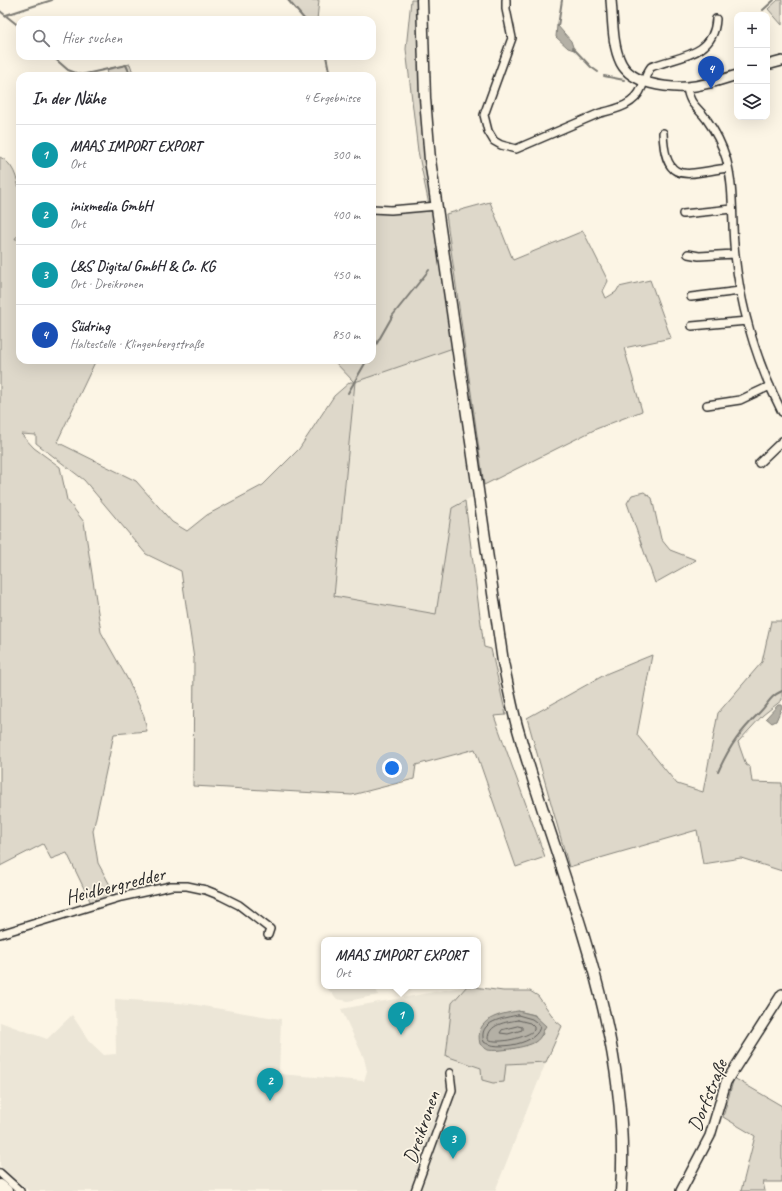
<!DOCTYPE html>
<html lang="de">
<meta charset="utf-8">
<style>
body{margin:0;font-family:Caveat,sans-serif;background:#f2f2f3;color:#2b2b33}
.controls{position:absolute;right:12px;top:12px;display:grid;overflow:hidden;border-radius:8px;box-shadow:0 4px 16px #0002}
.controls button{width:36px;height:36px;display:grid;place-items:center;padding:0;border:0;border-bottom:1px solid #e1e1e2;background:#fff;color:#2b2b33;font:20px sans-serif}
.you{position:absolute;left:392px;top:768px;width:14px;height:14px;margin:-10px;border:3px solid #fff;border-radius:50%;background:#1a73e8;box-shadow:0 0 0 6px #1a73e833}
.badge{display:grid;place-items:center;width:26px;height:26px;border-radius:50%;background:#2b2b2b;color:#fff;font-size:13px;font-weight:700}
.pin{position:absolute;translate:-50% -33px;filter:drop-shadow(0 1px 2px #0008)}
.pin::after{content:'';position:absolute;top:21px;width:14px;height:12px;background:inherit;clip-path:polygon(0 0,100% 0,50% 100%)}
.popup{position:absolute;left:321px;top:937px;width:160px;height:52px;box-sizing:border-box;display:grid;place-content:center;border-radius:8px;background:#fff;filter:drop-shadow(0 1px 3px #0005);font-size:13px;white-space:nowrap;color:#7c7c81}
.popup b{font-size:15px;color:#2b2b33}
.popup::after{content:'';position:absolute;left:50%;top:100%;margin-left:-8px;border:8px solid transparent;border-top-color:#fff}
.list{margin:0;padding:0;list-style:none}
h2{display:flex;justify-content:space-between;align-items:center;height:52px;margin:0;padding:0 16px;font-size:17px}
h2 small{font-size:13px;font-weight:400;color:#7c7c81}
.list li{display:grid;grid-template-columns:26px 1fr auto;gap:12px;align-items:center;box-sizing:border-box;height:60px;padding:0 16px;border-top:1px solid #e1e1e2}
.list b{display:block;font-size:15px;white-space:nowrap}
.list p{margin:0;font-size:13px;white-space:nowrap;color:#7c7c81}
.list em{font-size:13px;font-style:normal;color:#7c7c81}
.icon{flex:none;width:22px;height:22px;fill:none;stroke:currentColor;stroke-width:2;stroke-linecap:round;stroke-linejoin:round}
.map{position:relative;flex:none;width:782px;height:1191px;overflow:hidden}
.search{position:absolute;background:#fff;box-shadow:0 4px 16px #0002;left:16px;top:16px;width:360px;height:44px;display:flex;align-items:center;gap:10px;box-sizing:border-box;padding:0 14px;border-radius:12px;color:#7c7c81;font-size:15px}
.panel{position:absolute;background:#fff;box-shadow:0 4px 16px #0002;left:16px;top:72px;width:360px;height:292px;border-radius:12px}
.map>svg:first-child{display:block}
.built{fill:#ece6d7}
.green{fill:#ded8ca;stroke:#84827a;fill-rule:evenodd}
.water{fill:#b4b0a5;stroke:#7d7b74}
.lines{fill:none;stroke-linecap:round;stroke-linejoin:round}
.shore{stroke:#62605c;stroke-width:1}
.stream{stroke:#7d7b74;stroke-width:2}
.minor-casing{stroke:#2b2b2b;stroke-width:10}
.tertiary-casing{stroke:#2b2b2b;stroke-width:12}
.secondary-casing{stroke:#2b2b2b;stroke-width:13}
.trunk-casing{stroke:#2b2b2b;stroke-width:15}
.minor{stroke:#fcf5e5;stroke-width:7}
.tertiary{stroke:#fcf5e5;stroke-width:9}
.secondary{stroke:#fcf5e5;stroke-width:10}
.trunk{stroke:#fcf5e5;stroke-width:12}
.labels{text-anchor:middle;stroke-width:3.5;stroke-linejoin:round;paint-order:stroke}
.street-label{font-size:20px;fill:#2b2b2b;stroke:#fcf5e5}
</style>
<div class="map">
<svg width="782" height="1191" viewBox="0 0 782 1191">
<rect width="100%" height="100%" fill="#fcf5e5"/>
<filter id="ink" filterUnits="userSpaceOnUse"><feTurbulence type="fractalNoise" baseFrequency=".025" numOctaves="2"/><feDisplacementMap in="SourceGraphic" scale="8" xChannelSelector="R" yChannelSelector="G"/><feConvolveMatrix kernelMatrix="1 2 1 2 8 2 1 2 1" color-interpolation-filters="sRGB"/></filter>
<g filter="url(#ink)">
<path class="built" d="M453,348l19,149 -20,11 -16,106 -102,-18 21,-214z
M325,986h51l2,9 -30,6 -11,-2z
M467,986l-15,17 -6,53 35,12 25,-4 40,-2 -51,129h-466l-29,-25v-144l47,17 25,-24 17,26 15,14 12,-1 -1,-55 76,5 90,15 -2,55 85,7 3,-10 -3,-13 -23,-49z"/>
<path class="green" d="M288,0h31l-2,20h-12z
M411,0h8l14,203 -4,2 -11,-54 -12,-102z
M778,0h4v25l-14,-16z
M130,64l4,12h-26l-1,-7z
M0,157c25,12 20,56 20,79l-4,1 -1,2h5v121h76l-39,82 79,39 36,41 15,9 20,-16 56,-30 36,-36 35,-53 16,-14h4l-21,-22h39v-149h62l19,137 -98,34 -21,214 102,18 16,-106 13,-7 19,146 7,2 15,66 -12,1 51,141 -29,10 -41,-118 -59,16 -2,14 -62,16 -159,-9 1,-127 -13,-88 -35,-17 -62,-74 -48,-37v-8l-15,-1 13,14 26,19 7,33 17,22 17,110 27,48 16,36 3,15 -33,3 -21,97 5,32 18,33 -25,7 -24,-50 -16,6 -8,-15 -43,22z
M490,202l23,58 70,-29 25,50 -5,10 3,7 10,-6 3,-5 31,-7 21,58 -47,10 18,63 -46,18 -112,56 -38,-271z
M644,492l8,6 9,41 9,11 26,10 -41,23 -28,-80 5,-8z
M771,621h11v79l-19,15 -25,27 8,23 4,2 2,15 30,1v88l-41,-13 -38,6 -6,-34 -128,37 -42,-149 81,-45 44,-18 -15,80 40,49 26,8 15,-79 44,-51z
M467,986l36,5h27l8,5 18,25 6,5 -16,36 -40,2 -2,18 -11,1 -11,-3 -1,-12 -35,-12 6,-53zM518,1011l17,4 8,19 -8,8 -24,7z
M734,1078l48,28v76h-19l2,9h-24l14,-55 -32,-19z"/>
<path class="water" d="M557,25l14,16 3,9 -6,-2 -12,-11z
M778,705h3l1,2 -6,14 -4,2 -6,-5z
M518,1011l16,4 12,11c-4,5 -4,12 -11,16 -7,5 -38,10 -47,8 -2,-1 -6,-4 -8,-6 -6,-25 19,-30 38,-33z"/>
<g class="lines">
<path class="shore" d="M518,1015l14,4 8,6c0,19 -44,26 -56,17 -7,-21 20,-24 34,-27z
M518,1020l12,3 4,4v3c-6,7 -37,15 -46,9 0,-15 18,-17 30,-19z
M518,1026l4,1v3l-14,4 -8,-1 2,-3z"/>
<path class="stream" d="M288,0l17,20
M763,10l11,-10
M0,11l20,16
M6,15l46,-15
M558,26l4,-26
M573,48l18,19 7,5
M52,56l16,14 13,5 45,-10 5,11
M326,56l4,20
M604,76l20,4
M372,352l21,-37 36,-45
M348,393l19,-33
M718,772c12,-27 22,-40 42,-60 9,-9 9,-15 22,-21"/>
<defs>
<path id="minor" d="M506,0v9l6,29 -28,77 4,16 6,10 7,4 15,4 84,-36c17,-4 35,-8 42,-26 3,-7 4,-14 9,-20 27,-11 63,-10 65,-48
M687,87c2,18 11,20 20,33 8,11 15,25 19,38 9,31 5,65 9,97 6,55 22,108 47,157
M663,133c2,54 24,40 65,35
M372,209l19,1 46,-4
M683,214l49,-5
M688,254l11,2 36,-2
M691,297l49,-6
M692,326l55,-5
M707,405l33,-5 30,-14
M759,463l23,-22
M0,934l121,-37 50,-11h16l19,4 15,6 18,9 31,24 -2,6
M0,1173l20,18
M415,1191l37,-101 -2,-17"/>
<path id="tertiary" d="M611,0c2,20 1,45 10,63 11,21 45,25 66,24 17,-1 34,-7 50,-12
M767,65l15,-4
M681,1191l29,-55 16,-54 56,-88"/>
<path id="secondary" d="M422,0l3,98 5,62 73,502c5,24 9,48 16,71 43,151 113,298 102,458"/>
<path id="trunk" d="M0,1186l6,5"/>
</defs>
<use href="#minor" class="minor-casing"/>
<use href="#tertiary" class="tertiary-casing"/>
<use href="#secondary" class="secondary-casing"/>
<use href="#trunk" class="trunk-casing"/>
<use href="#minor" class="minor"/>
<use href="#tertiary" class="tertiary"/>
<use href="#secondary" class="secondary"/>
<use href="#trunk" class="trunk"/>
</g>
</g>
<g class="labels">
<g class="street-label">
<text transform="translate(115 885) rotate(-14)" y="7">Heidbergredder</text>
<text transform="translate(707 1095) rotate(-68)" y="7">Dorfstraße</text>
<text transform="translate(421 1127) rotate(-71)" y="7">Dreikronen</text>
</g>
</g>
</svg>
<div class="controls">
<button>+</button>
<button>−</button>
<button><svg class="icon" aria-label="layers" viewBox="0 0 24 24"><path d="M12 4l9 5-9 5-9-5zM3 14l9 5 9-5"/></svg></button>
</div>
<div class="you"></div>
<div class="pin badge" style="left:401px;top:1035px;background:#0f9aa8">1</div>
<div class="popup"><b>MAAS IMPORT EXPORT</b>Ort</div>
<div class="pin badge" style="left:270px;top:1101px;background:#0f9aa8">2</div>
<div class="pin badge" style="left:453px;top:1159px;background:#0f9aa8">3</div>
<div class="pin badge" style="left:711px;top:89px;background:#1a4fb4">4</div>
<div class="search"><svg class="icon" aria-label="search" viewBox="0 0 24 24"><circle cx="10" cy="10" r="6"/><path d="M15 15l6 6"/></svg>Hier suchen</div>
<section class="panel">
<h2>In der Nähe<small>4 Ergebnisse</small></h2>
<ul class="list">
<li><span class="badge" style="background:#0f9aa8">1</span><div><b>MAAS IMPORT EXPORT</b><p>Ort</p></div><em>300 m</em></li>
<li><span class="badge" style="background:#0f9aa8">2</span><div><b>inixmedia GmbH</b><p>Ort</p></div><em>400 m</em></li>
<li><span class="badge" style="background:#0f9aa8">3</span><div><b>L&amp;S Digital GmbH &amp; Co. KG</b><p>Ort · Dreikronen</p></div><em>450 m</em></li>
<li><span class="badge" style="background:#1a4fb4">4</span><div><b>Südring</b><p>Haltestelle · Klingenbergstraße</p></div><em>850 m</em></li>
</ul>
</section>
</div>
